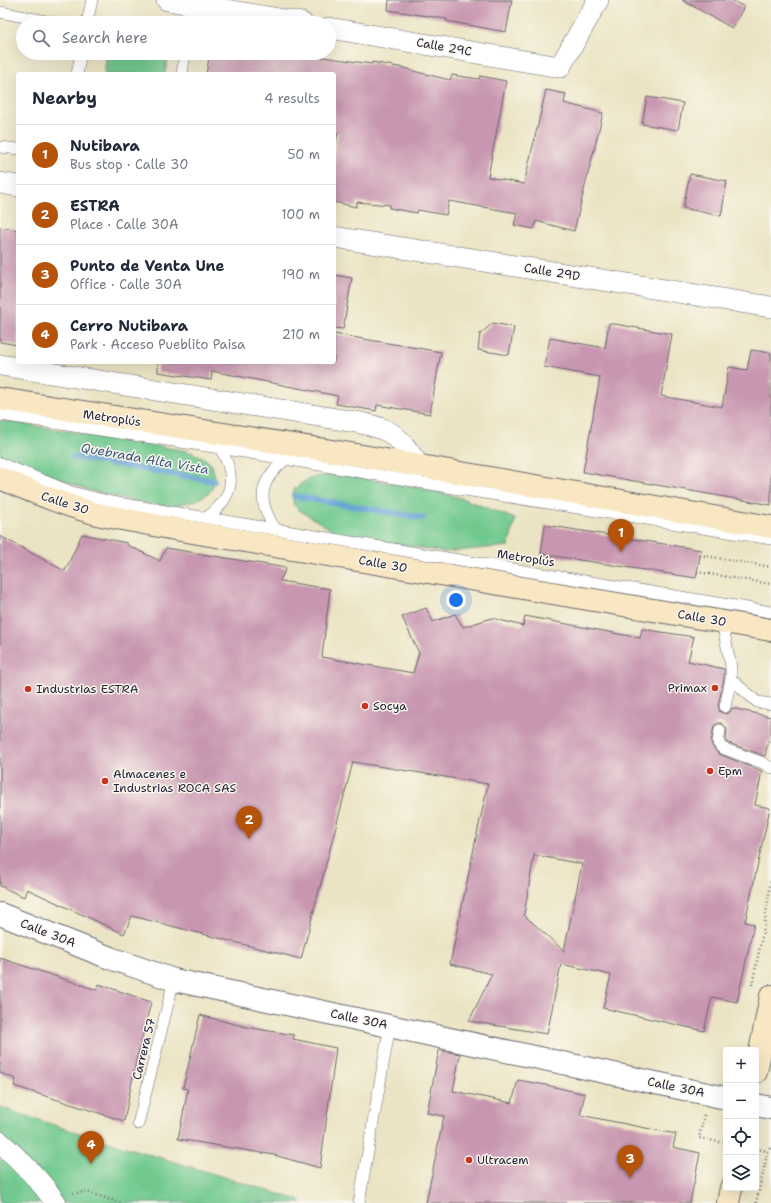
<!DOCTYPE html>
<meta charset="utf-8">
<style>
body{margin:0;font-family:"Shantell Sans",sans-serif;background:#f2f2f3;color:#1f2937}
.controls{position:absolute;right:12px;bottom:12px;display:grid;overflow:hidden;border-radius:4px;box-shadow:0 4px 16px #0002}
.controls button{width:36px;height:36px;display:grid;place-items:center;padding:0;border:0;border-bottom:1px solid #e0e1e3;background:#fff;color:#1f2937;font:20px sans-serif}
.you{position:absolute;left:456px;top:600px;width:14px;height:14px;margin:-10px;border:3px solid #fff;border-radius:50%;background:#1a73e8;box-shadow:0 0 0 6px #1a73e833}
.badge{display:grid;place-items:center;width:26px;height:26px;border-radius:50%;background:#b45309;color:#fff;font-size:13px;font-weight:700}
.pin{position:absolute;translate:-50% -33px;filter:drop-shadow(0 1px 2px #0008)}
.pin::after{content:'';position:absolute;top:21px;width:14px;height:12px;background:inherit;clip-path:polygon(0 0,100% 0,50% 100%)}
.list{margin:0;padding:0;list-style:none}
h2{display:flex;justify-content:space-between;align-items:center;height:52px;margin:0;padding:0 16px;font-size:17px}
h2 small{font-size:13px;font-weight:400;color:#747a83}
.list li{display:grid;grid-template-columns:26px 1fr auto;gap:12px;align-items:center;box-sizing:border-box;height:60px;padding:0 16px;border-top:1px solid #e0e1e3}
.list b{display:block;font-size:15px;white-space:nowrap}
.list p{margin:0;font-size:13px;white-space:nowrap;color:#747a83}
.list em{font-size:13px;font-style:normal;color:#747a83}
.icon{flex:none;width:22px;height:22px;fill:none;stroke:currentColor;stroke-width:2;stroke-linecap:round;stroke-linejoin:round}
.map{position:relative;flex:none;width:771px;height:1203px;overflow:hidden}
.search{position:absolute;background:#fff;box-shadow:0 4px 16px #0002;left:16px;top:16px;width:320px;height:44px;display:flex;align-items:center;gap:10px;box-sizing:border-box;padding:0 14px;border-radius:22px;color:#747a83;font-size:15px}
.panel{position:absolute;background:#fff;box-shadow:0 4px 16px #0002;left:16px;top:72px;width:320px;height:292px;border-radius:4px}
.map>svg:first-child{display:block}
.green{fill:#71c98f;stroke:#4a7665}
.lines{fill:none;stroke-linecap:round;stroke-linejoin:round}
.stream{stroke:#60a0d3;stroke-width:6}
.building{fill:#c896b0;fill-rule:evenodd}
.service-casing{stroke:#68666b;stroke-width:12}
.minor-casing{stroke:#68666b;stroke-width:22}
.tertiary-casing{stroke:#68666b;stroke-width:24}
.secondary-casing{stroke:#68666b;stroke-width:24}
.path{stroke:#68666b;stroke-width:2.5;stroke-dasharray:1 3;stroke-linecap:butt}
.service{stroke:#fff;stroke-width:11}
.minor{stroke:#fff;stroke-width:21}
.tertiary{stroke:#fff;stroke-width:22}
.secondary{stroke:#f9e7c3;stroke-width:22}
.poi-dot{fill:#c8321e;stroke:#fbf7ec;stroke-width:1.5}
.labels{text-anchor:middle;stroke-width:3;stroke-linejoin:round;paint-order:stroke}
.street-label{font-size:12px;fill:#22223b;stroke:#fbf7ec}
.poi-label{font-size:12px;fill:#22223b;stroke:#fbf7ec;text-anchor:start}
.water-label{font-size:13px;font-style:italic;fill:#3e5b7f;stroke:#fbf7ec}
</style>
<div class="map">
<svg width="771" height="1203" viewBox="0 0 771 1203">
<rect width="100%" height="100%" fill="#fbf7ec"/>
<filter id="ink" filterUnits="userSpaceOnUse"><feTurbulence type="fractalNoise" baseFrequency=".025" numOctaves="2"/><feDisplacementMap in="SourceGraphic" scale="8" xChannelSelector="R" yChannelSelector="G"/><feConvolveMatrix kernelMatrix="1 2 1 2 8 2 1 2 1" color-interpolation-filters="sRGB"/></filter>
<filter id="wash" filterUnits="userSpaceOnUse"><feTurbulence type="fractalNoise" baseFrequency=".012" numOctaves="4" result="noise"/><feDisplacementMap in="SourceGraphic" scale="16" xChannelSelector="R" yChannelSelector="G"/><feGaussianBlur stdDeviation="0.9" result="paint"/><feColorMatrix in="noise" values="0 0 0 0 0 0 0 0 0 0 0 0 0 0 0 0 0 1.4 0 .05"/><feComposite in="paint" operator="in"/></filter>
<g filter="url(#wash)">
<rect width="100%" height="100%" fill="#ebe4c4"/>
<path class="green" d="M107,53h44l17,3 -3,18h-61z
M0,420l187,31 16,6 9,8 3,12 -2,10 -4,6 -14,8 -24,5 -29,-3 -51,-12 -91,-35z
M343,475l88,15 30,8 54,21 -6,27 -64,6 -106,-18 -40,-24 -6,-6 1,-14c15,-16 29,-14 49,-15z
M0,1107l63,21 236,72 3,3h-302z"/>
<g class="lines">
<path class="stream" d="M73,457l141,24
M294,496l129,22"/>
</g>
<g id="blocks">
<path class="building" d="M389,0h123l-6,32 -60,-11 1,-2 -59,-9z
M682,0h50l12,7 -12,21z
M210,53h99l-1,2 64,9v-2l37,7v1l41,10 2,-5 27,4 1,-3 26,5 -18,96 36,7 22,-94 20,4 -2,9 39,10 -29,118 -38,-10 -2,8 -20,-4 3,-12 -68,-12 -3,14 -28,-5 -1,3 -28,-5 1,-3 -33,-3 -1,5 -22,-5v-50l4,-19 -4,-1v-58h-128z
M647,97l36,6 -5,27 -36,-6z
M690,174l37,7 -6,35 -38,-8z
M0,227l18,3v115l-18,-3z
M334,275l18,3 -9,51 -9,-1z
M493,323l21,4 -5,28 -31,-5 2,-16z
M609,323l63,11 -11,62 61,11 7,-40 18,3 4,-20 20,3v152l-188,-33 17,-95 -56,-10 6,-29 55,10z
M334,334l107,18 -11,62 -53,-9 -1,6 -40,-7 2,-8 -126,-25 -1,9 -53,-8v-10h176z
M545,525l156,25 -5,28 -155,-24z
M82,534l45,9v2l33,16 6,-13 120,20 -6,13 50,8 -8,68 91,16 6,-20 -17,-36 24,-9 7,14 22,-8 8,13 29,-9 31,8 2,-10 115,22 2,-9 52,8 -6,24 36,8v9l-6,28 2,6 7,2 3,-2 2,-4 39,9v25l-3,-1 -3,15 -39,-14 1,-14 -6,-5h-3l-4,3 -3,16 2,5 6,7 43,17 -7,34 15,3 -25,114 9,2 -17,78 -25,-5 -8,34 -101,-23 8,-33 -50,-11 -14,70 -78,-13 23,-47 -42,-10 25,-121 13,-59 -135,-22 -52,197 -169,-43 -8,18 -97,-45 -3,8 -24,-11v-350l65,35zM534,855l48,9 -18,87 -40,-36z
M0,958l97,32 2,-6 52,18 -16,64 -11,55 -110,-35 2,-7 -16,-6z
M200,1015l46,12 48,8 -1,4 43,9 -16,120 -46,-13 -96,-16 10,-50 -5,-1z
M439,1050l21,4 -7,37 59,12 6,-23 28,5 39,9 -5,21 96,19 -3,13 27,6 -10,50h-264l18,-87 -17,-3z"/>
</g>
</g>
<g filter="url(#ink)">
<use href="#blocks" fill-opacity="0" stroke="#68666b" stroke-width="1"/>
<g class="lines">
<defs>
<path id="service" d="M0,12l55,11
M87,23l5,-23
M190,23l3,-19
M77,74l4,-21
M182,74l3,-21
M0,147l18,2
M0,415l220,33 239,41 312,50
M0,463l72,29 40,10 659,110
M206,518c28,-20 31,-42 14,-70
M276,530c-20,-30 -17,-49 10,-71
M722,622l9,45v12l-6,28
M731,679l26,23 14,2
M720,730l-2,13 4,5 41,15 8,5
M138,1124l36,-144
M359,1203l31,-178"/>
<path id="minor" d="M167,0l135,23
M329,28l231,39 38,-67
M0,183l18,3
M334,237l437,70
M0,365l356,57c10,2 21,4 31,9 14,7 23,23 32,35
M0,1142c20,18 41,38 56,61"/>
<path id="tertiary" d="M0,914l110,44 64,22 552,118
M756,1105l15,3"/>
<path id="secondary" d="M0,399l351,55 420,73
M0,478c32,14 64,27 97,36 24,5 48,9 72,14l602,102
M756,1072l15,-76
M728,1203l3,-15"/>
</defs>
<use href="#service" class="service-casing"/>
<use href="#minor" class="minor-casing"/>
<use href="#tertiary" class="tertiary-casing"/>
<use href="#secondary" class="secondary-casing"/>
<path class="path" d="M700,555l71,12
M697,572l74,12
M752,985l12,-58 7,-48
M704,1115l-5,23 27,5
M756,1149l12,2
M73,1193l14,-1 34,11
M756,1203l12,-52 3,-4"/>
<use href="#service" class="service"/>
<use href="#minor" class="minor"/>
<use href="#tertiary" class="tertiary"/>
<use href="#secondary" class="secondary"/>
</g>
</g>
<g class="poi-dot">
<circle cx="715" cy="688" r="4"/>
<circle cx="28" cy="689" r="4"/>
<circle cx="365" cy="706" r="4"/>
<circle cx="710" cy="771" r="4"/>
<circle cx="105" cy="781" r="4"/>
<circle cx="469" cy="1160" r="4"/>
</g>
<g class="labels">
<g class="street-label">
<text transform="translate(444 47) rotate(10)" y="4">Calle 29C</text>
<text transform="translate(552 272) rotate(9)" y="4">Calle 29D</text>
<text transform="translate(112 418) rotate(8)" y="4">Metroplús</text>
<text transform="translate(65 503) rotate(18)" y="4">Calle 30</text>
<text transform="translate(526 558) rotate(9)" y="4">Metroplús</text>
<text transform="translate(383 564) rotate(10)" y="4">Calle 30</text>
<text transform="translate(702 618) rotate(10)" y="4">Calle 30</text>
<text transform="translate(48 933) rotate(21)" y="4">Calle 30A</text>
<text transform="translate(359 1019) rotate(12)" y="4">Calle 30A</text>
<text transform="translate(144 1049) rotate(-76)" y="4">Carrera 57</text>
<text transform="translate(676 1087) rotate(12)" y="4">Calle 30A</text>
</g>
<g class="poi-label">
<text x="707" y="692" text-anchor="end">Primax</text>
<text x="36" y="693">Industrias ESTRA</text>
<text x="373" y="710">Socya</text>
<text x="718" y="775">Epm</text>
<text x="113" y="778">Almacenes e<tspan x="113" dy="14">Industrias ROCA SAS</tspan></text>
<text x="477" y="1164">Ultracem</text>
</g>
<g class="water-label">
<text transform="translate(145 458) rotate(10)" y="5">Quebrada Alta Vista</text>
</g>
</g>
</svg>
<div class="controls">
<button>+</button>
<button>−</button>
<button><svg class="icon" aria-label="locate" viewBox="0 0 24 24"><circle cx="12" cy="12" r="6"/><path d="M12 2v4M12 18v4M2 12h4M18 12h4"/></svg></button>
<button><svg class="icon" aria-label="layers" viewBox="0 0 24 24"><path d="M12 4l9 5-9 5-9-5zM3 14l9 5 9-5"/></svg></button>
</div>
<div class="you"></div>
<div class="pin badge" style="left:621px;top:552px">1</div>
<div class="pin badge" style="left:249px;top:839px">2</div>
<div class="pin badge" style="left:630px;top:1178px">3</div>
<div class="pin badge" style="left:91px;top:1164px">4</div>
<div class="search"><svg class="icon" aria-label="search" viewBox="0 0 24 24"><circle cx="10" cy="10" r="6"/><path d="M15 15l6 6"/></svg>Search here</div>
<section class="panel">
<h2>Nearby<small>4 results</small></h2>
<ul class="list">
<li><span class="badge">1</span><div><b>Nutibara</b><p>Bus stop · Calle 30</p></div><em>50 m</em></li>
<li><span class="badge">2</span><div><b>ESTRA</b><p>Place · Calle 30A</p></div><em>100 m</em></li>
<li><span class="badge">3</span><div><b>Punto de Venta Une</b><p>Office · Calle 30A</p></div><em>190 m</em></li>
<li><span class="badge">4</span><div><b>Cerro Nutibara</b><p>Park · Acceso Pueblito Paisa</p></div><em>210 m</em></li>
</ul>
</section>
</div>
